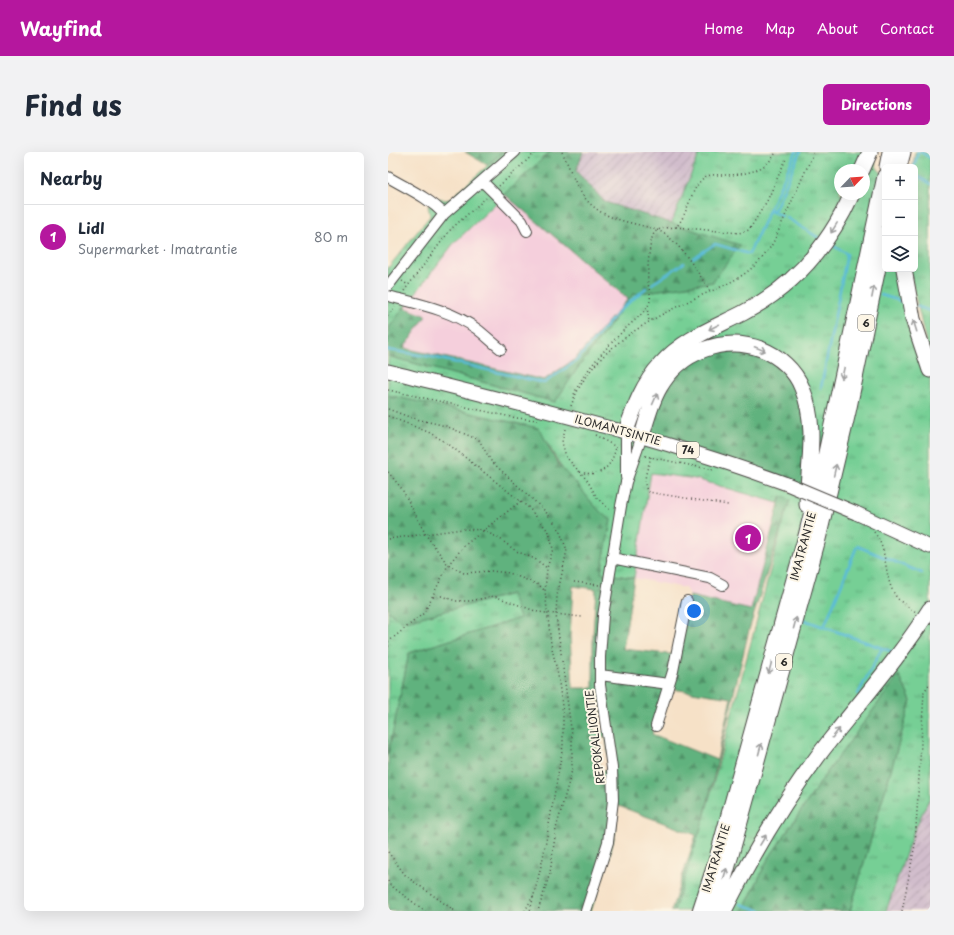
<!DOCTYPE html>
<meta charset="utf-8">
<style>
body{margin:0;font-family:"Playpen Sans",sans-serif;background:#f2f2f3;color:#1f2937}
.controls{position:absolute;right:12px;top:12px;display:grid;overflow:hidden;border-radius:6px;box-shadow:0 4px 16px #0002}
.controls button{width:36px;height:36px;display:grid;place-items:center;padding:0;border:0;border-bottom:1px solid #e0e1e3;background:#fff;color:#1f2937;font:20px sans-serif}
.compass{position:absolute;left:446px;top:12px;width:36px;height:36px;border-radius:50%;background:#fff;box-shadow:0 4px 16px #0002;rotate:65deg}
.you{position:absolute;left:306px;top:459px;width:14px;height:14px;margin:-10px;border:3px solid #fff;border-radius:50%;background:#1a73e8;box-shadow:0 0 0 6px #1a73e833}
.badge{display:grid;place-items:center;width:26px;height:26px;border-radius:50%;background:#b5179e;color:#fff;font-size:13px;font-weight:700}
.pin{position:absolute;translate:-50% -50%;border:2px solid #fff;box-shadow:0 1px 4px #0006}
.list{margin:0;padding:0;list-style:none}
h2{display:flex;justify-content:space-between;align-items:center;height:52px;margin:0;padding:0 16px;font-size:17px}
h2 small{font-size:13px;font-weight:400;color:#747a83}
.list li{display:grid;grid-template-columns:26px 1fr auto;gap:12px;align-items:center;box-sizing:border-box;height:64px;padding:0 16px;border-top:1px solid #e0e1e3}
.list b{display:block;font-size:15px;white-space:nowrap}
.list p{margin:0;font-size:13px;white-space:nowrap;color:#747a83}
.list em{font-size:13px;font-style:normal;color:#747a83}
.icon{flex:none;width:22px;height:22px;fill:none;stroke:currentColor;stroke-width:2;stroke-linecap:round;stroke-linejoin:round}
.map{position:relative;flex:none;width:542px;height:759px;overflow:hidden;border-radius:6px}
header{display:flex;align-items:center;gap:24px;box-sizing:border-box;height:56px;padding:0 20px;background:#b5179e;color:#fff}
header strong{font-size:19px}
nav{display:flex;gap:22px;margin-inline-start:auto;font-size:14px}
.intro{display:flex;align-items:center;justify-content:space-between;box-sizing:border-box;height:96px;padding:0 24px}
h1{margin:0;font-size:28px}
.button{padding:10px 18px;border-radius:6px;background:#b5179e;color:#fff;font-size:14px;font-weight:700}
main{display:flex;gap:24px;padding:0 24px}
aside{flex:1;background:#fff;border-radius:6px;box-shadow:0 4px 16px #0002}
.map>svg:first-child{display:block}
.built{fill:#f5cfdc}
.industrial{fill:url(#industrial-furrows)}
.grass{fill:url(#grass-tufts);stroke:#507d60;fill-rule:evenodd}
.forest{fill:url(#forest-firs);stroke:#466e54;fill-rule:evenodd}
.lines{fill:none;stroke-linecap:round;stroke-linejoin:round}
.stream{stroke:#5abbd9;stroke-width:2.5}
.minor-casing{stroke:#494642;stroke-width:12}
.major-casing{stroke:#494642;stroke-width:15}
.highway-casing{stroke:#494642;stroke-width:17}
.path{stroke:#494642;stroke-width:1.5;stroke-dasharray:1 3;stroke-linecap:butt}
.minor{stroke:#fff;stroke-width:10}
.major{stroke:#fff;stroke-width:13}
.highway{stroke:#fff;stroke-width:15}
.major-bridge-casing{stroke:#494642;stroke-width:15;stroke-linecap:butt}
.major-bridge{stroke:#fff;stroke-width:13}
.oneway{stroke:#a0a0a0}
.labels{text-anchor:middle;stroke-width:4;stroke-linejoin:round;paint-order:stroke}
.shield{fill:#fcf5e5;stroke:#6a6863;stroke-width:1}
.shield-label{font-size:10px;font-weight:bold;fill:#2b2b2b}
.street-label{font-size:11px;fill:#2b2b2b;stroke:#fcf5e5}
</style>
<header>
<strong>Wayfind</strong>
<nav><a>Home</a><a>Map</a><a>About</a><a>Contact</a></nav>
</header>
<div class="intro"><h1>Find us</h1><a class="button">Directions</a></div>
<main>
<aside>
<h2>Nearby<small></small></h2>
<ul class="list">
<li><span class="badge">1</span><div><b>Lidl</b><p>Supermarket · Imatrantie</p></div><em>80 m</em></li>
</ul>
</aside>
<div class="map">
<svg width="542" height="759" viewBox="0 0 542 759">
<defs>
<pattern id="industrial-furrows" width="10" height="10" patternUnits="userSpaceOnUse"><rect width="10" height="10" fill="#d1bdcc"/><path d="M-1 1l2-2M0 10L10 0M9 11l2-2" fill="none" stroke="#aa9aa6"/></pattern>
<pattern id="grass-tufts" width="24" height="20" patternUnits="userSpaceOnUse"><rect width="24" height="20" fill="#76cf95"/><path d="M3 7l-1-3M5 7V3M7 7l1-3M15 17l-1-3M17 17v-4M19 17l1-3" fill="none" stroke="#61a87a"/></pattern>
<pattern id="forest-firs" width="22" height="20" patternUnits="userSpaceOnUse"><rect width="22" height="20" fill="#60b27e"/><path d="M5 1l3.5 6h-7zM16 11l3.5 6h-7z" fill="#4f9167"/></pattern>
</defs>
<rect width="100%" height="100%" fill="#fcf5e5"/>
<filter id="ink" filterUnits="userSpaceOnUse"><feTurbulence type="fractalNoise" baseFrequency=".025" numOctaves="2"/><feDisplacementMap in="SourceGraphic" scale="8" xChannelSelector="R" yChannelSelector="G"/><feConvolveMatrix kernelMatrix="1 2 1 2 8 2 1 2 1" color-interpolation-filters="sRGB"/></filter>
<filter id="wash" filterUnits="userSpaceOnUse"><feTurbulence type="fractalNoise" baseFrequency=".012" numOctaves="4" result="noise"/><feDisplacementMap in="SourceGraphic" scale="16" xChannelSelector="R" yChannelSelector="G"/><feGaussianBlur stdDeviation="0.9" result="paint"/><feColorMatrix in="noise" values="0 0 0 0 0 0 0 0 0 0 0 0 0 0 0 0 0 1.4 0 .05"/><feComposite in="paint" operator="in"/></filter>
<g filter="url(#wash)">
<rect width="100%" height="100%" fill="#f6e1c7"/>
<path class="built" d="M116,42l124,105 -53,60 -31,21 -140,-32 21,-32 -21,-9 50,-64z
M262,321l46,6 82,24 -27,108 -61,-15 -5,-8 -51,-10z"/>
<path class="industrial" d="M195,0h117l-29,72 -66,-22 -29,-31z
M542,645v114h-44l27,-78z"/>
<path class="grass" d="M115,0h47l-96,91 -66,86v-61l42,-52 -2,-10 12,-8 5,2 5,-1z
M312,0h171l6,16 8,9v92h16l18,83 11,27v163l-289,-110 -253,-63v-13l167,46 22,-33 56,-75 80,-12 26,-37 -68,-21zM452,18h24v24h-24z
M527,0h15v207l-21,-90h6v-102h-2z
M0,220l282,74 122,46 1,2 51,22 8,-3 78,38v246l-17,36 -27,78h-36l61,-210 -12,-26 -71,96 -61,90 -24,50h-70l31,-93 85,-318 -8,-4 -3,7 -82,-24 -45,-6 -17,105 -33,-5 10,-53 -11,-7 -25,-31 -10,-9 -27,-45 -150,-33z
M124,442l8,24 -111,35 -21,102v-144l14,11z"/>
<path class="forest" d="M77,0h38l-16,13z
M162,0h33l-7,19 29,31 135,43 -27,37 -80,12 -56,75 -22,33 -167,-46v-27l16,-22 22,9 -22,32 140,32 31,-21 53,-60 -124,-105z
M350,194l44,18 23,39v84l-160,-54 6,-21 35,-50z
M0,243l150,33c7,8 9,18 15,27 6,11 13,18 22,27 12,13 20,28 36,38l-10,53 33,5 -11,71 55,6 12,-59 61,14 30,-114 9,4 -41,130 -45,188 -30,93h-3l25,-76 -80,-30v25l-7,29 -18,52h-203v-156l21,-102 111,-35 -9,-24 -109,28 -14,-11zM185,434l23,3 -3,46v53h-20l-3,-52zM278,536l65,10 -14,62 -65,-26zM212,548l6,31 -11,2 -5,-31zM218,585l5,33 -11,1 -5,-32z
M511,523l12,26 -61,210h-107l24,-50 61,-90z"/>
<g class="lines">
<path class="stream" d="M533,0l9,6
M526,15l4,-15
M527,22l15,10
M382,59l5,-2 25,-57
M382,59l12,5
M399,66l32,20
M305,106l22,-14 34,10 47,-102
M264,132l32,-21
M493,143l23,7
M528,154l14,5
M0,198l44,7 112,26 32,-22 43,-50 27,-23
M433,236l26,-134 -15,-9
M414,467l91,33
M436,475l33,-81 65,27
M470,542l24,-46
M353,752l21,7"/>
</g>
</g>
<g filter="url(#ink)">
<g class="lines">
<defs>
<path id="minor" d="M0,25c20,12 40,20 56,37
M94,29l40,40 5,10
M0,134l56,-72 71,-62
M0,144c31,8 63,14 89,33 8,6 16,14 24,20
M238,325v-46
M224,406l98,20 13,7
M212,523l69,9
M268,574l17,-55 14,-70
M198,759l22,-69 5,-42 -1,-32 -12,-83v-28l3,-41 18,-110 5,-24 16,-46"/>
<path id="major" d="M0,219c134,34 269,65 399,113
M468,361l74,34"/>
<path id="highway" d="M499,15l3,-15
M511,15l4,-15
M474,18l8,-18
M516,117l9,50 17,51
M238,279c8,-23 17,-48 35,-67 22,-25 53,-36 82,-51 50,-26 86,-68 109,-119
M254,284c5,-17 9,-34 18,-49 20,-35 63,-52 101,-38 18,7 34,21 41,39 16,38 6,77 5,117
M312,759l15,-46 91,-329 17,-69 62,-291
M326,759l13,-42 91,-330 30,-127 37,-178
M336,759c30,-60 66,-120 107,-172 34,-43 70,-84 99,-130"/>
</defs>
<use href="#minor" class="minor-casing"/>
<use href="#major" class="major-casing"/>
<use href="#highway" class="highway-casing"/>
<path class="path" d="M174,0c10,19 14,41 32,55 16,14 43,16 63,23 21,8 41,43 53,61
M111,34l37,-34
M288,75l63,6 10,-3 18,-29 19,-42
M14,129l6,4
M16,139l47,-62 35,-31
M259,155l2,14
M0,164l7,-10
M0,238l128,28 22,2
M185,246c6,-22 34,-51 51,-68 8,-8 20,-16 25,-26 3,-7 0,-14 -1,-21 -1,-10 1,-45 7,-51 6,-5 15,-4 21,-5 13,-13 14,-40 29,-50 5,-3 12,-2 18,-2 20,0 43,-3 53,-23
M183,254c19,-54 73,-84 122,-107 34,-15 60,-23 80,-56l41,-91
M0,257l24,9 34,8 33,14 12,21 54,50 13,16 9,23 -10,46 -1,19 16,121v34l-16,59 -6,44 -12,38
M0,264l40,16 19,11 82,65 20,24 4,17 -6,19 -2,23 6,53 7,31 5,39v32l-20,112 -13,53
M177,277l-3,13 4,15 21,23 10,18 14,13
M207,283l23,13
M257,304l68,14
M263,305c-3,11 -10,25 -3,35l80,13
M0,320l14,17 24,46 22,30 16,8 27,-2 18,2 30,12 5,5
M192,320c22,6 32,-6 36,-25
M486,380c16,20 8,48 24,67 5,5 12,9 18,13
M0,387l75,-10 20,1 17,9 16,12 19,8 12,9
M186,430l25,3
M45,445l8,-1 15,5h14l24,-5 44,16 44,5
M0,490l36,-29 24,-48 17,-20 56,-44
M0,494l4,-1
M0,700l18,24 49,35
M0,729l2,4 35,26
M137,759l8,-15
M514,759l13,-66 9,-153 6,-9"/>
<use href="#minor" class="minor"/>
<use href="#major" class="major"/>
<use href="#highway" class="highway"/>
<defs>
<path id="major-bridge" d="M399,332l69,29"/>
</defs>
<use href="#major-bridge" class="major-bridge-casing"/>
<use href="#major-bridge" class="major-bridge"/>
</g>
<defs><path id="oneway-shaft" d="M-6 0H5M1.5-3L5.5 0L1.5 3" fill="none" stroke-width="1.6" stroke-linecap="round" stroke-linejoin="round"/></defs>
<g class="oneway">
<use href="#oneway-shaft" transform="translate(446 76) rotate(122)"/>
<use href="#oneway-shaft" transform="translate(485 140) rotate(-79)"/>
<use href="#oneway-shaft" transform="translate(527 174) rotate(-107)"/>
<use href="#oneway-shaft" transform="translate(326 175) rotate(153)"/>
<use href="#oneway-shaft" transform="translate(372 197) rotate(22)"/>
<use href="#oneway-shaft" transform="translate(455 221) rotate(102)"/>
<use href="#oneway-shaft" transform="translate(267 247) rotate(-66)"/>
<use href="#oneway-shaft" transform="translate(447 318) rotate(-77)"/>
<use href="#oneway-shaft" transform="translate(407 471) rotate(-75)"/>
<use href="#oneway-shaft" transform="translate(382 516) rotate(105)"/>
<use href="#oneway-shaft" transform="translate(448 581) rotate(-51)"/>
<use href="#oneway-shaft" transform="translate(372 597) rotate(-75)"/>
<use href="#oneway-shaft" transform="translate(375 688) rotate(-59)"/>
<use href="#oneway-shaft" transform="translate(337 722) rotate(-73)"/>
</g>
</g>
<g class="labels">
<g class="shield">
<rect x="470" y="163" width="16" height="16" rx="3"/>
<rect x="289" y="290" width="22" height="16" rx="3"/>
<rect x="388" y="502" width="16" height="16" rx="3"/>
</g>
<g class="shield-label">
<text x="478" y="175">6</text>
<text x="300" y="302">74</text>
<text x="396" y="514">6</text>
</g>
<g class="street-label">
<text transform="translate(230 278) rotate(15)" y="4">ILOMANTSINTIE</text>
<text transform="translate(415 394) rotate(-75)" y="4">IMATRANTIE</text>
<text transform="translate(207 585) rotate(-97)" y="4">REPOKALLIONTIE</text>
<text transform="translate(328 706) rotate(-73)" y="4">IMATRANTIE</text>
</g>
</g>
</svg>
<div class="controls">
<button>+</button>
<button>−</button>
<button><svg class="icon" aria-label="layers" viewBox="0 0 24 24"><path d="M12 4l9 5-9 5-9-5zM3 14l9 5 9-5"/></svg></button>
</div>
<svg class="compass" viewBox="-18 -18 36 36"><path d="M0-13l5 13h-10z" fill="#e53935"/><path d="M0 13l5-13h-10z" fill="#747a83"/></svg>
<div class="you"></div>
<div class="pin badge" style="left:360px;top:386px">1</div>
</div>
</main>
